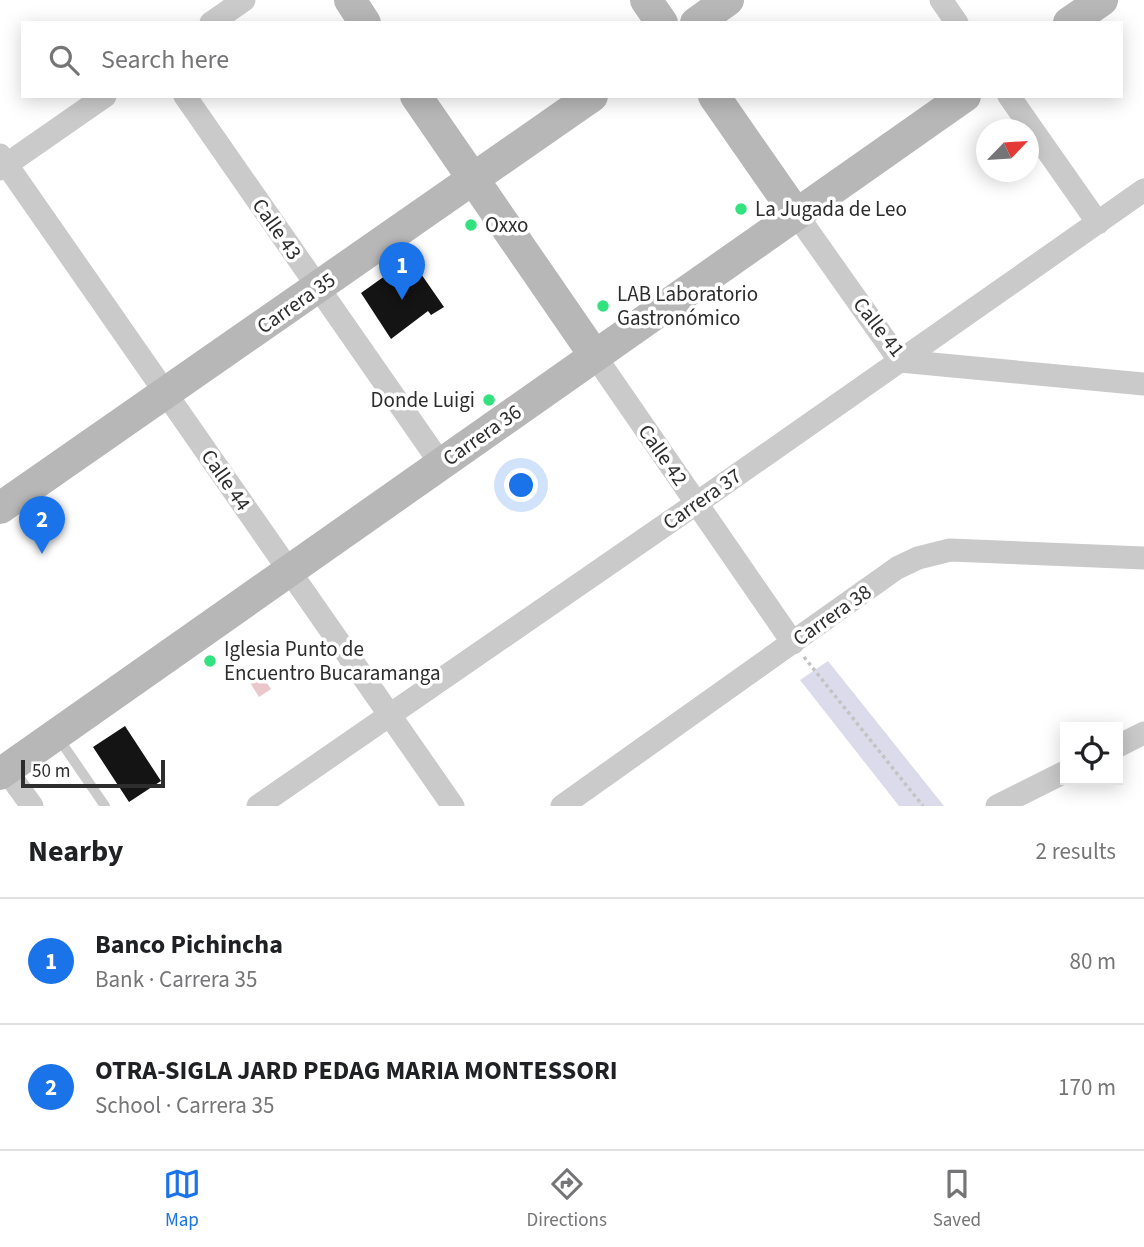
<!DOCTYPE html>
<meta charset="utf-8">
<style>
body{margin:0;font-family:"Source Sans 3",sans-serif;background:#f2f2f2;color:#202124}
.controls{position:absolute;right:21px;bottom:21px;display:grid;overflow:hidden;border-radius:0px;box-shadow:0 4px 18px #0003}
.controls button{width:63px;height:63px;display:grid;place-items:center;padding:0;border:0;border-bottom:2px solid #e0e0e0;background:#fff;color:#202124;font:35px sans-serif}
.compass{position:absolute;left:976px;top:119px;width:63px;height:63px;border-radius:50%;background:#fff;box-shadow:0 4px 18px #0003;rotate:65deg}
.scale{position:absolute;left:21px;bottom:18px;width:144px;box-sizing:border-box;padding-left:7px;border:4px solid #2d2d2d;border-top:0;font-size:19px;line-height:24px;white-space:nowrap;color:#2d2d2d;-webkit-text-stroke:5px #fff;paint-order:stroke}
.you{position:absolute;left:522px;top:486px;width:24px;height:24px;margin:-18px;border:5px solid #fff;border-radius:50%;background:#1a73e8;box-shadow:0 0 0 10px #1a73e833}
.badge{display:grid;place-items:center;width:46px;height:46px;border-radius:50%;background:#1a73e8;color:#fff;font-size:23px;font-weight:700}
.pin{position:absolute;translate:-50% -58px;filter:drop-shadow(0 2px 4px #0008)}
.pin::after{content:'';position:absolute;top:37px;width:24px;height:21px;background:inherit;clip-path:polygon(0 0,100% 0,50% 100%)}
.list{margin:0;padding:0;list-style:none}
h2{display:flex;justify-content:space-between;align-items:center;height:91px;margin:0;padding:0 28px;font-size:30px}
h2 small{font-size:23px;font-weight:400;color:#757577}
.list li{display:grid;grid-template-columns:46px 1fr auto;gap:21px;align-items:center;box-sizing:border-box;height:126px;padding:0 28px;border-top:2px solid #e0e0e0}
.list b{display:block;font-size:26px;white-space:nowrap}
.list p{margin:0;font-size:23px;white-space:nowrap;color:#757577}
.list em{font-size:23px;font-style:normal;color:#757577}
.icon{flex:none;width:38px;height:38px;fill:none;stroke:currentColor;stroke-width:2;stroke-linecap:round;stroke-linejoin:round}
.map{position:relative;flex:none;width:1144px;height:806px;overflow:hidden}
.search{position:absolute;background:#fff;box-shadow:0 4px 18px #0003;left:21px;right:21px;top:21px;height:77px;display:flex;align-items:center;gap:18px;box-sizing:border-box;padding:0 24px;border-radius:0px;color:#757577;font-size:26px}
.sheet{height:343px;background:#fff}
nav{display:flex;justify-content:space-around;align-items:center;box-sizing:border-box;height:98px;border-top:2px solid #e0e0e0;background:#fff;font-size:19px;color:#757577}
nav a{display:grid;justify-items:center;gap:4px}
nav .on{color:#1a73e8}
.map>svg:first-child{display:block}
.green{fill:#dbdbeb}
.water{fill:#eac7cb}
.building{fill:#141414}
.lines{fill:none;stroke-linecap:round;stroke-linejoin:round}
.path{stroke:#c4c4c4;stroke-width:3.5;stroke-dasharray:3.5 3.5;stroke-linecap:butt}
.lane{stroke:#cacaca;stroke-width:10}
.street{stroke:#cacaca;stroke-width:23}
.secondary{stroke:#b7b7b7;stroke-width:32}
.poi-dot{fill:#31e27e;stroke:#fff;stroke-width:2.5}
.labels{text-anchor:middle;stroke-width:7;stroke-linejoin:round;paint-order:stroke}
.poi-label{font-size:21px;fill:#2d2d2d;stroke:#fff;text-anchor:start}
.street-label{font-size:21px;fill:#2d2d2d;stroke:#fff}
</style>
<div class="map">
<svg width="1144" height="806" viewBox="0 0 1144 806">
<rect width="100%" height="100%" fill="#fff"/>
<path class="green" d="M828,661l116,145h-45l-99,-126z"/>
<path class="water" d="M255,666l16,23 -12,8 -15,-24z"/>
<path class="building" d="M410,258l34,49 -13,8 -3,-4 -37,28 -30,-46z
M125,726l36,55 -32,21 -36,-55z"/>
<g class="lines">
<path class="path" d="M804,657l119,149"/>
<path class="lane" d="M57,736l48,70"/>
<path class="street" d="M941,0l16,23
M211,23l33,-23
M185,96l256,368
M1009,96l89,127
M0,155l453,651
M0,169l105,-73
M796,214l104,147 244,23
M595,356l198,287
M1118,746l26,-13
M6,770l26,36
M258,806l439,-303 447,-313
M562,806l335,-238 21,-10 32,-8 194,8
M997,806l68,-34"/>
<path class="secondary" d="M350,0l15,23
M646,0l16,23
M696,23l32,-23
M1069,23l33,-23
M416,96l179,260
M714,96l82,118
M0,508l592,-412
M0,774l965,-678"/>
</g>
<g class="poi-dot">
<circle cx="741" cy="209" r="7"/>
<circle cx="471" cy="225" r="7"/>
<circle cx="603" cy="306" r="7"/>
<circle cx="489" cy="400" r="7"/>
<circle cx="210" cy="661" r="7"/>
</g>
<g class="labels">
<g class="poi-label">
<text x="755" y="216">La Jugada de Leo</text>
<text x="485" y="232">Oxxo</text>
<text x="617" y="301">LAB Laboratorio<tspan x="617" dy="24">Gastronómico</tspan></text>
<text x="475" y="407" text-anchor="end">Donde Luigi</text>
<text x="224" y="656">Iglesia Punto de<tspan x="224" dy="24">Encuentro Bucaramanga</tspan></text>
</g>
<g class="street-label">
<text transform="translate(277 229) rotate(55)" y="7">Calle 43</text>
<text transform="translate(296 303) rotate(-35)" y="7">Carrera 35</text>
<text transform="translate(879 327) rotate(52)" y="7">Calle 41</text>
<text transform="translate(482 435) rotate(-35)" y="7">Carrera 36</text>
<text transform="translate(663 455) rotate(55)" y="7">Calle 42</text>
<text transform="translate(226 480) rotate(55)" y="7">Calle 44</text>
<text transform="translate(702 499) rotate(-35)" y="7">Carrera 37</text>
<text transform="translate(832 615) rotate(-35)" y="7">Carrera 38</text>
</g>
</g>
</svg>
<div class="controls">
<button><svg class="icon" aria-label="locate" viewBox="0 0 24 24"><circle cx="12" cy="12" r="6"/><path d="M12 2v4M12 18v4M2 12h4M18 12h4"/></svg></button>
</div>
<svg class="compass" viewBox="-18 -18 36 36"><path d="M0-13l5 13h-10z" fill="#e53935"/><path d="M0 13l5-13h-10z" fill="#757577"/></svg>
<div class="scale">50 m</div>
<div class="you"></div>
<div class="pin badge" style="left:402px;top:300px">1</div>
<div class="pin badge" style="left:42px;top:554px">2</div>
<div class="search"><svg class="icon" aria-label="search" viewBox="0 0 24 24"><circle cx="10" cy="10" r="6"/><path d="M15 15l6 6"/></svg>Search here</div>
</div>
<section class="sheet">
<h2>Nearby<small>2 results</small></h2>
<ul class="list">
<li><span class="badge">1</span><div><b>Banco Pichincha</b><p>Bank · Carrera 35</p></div><em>80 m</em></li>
<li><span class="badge">2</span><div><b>OTRA-SIGLA JARD PEDAG MARIA MONTESSORI</b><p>School · Carrera 35</p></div><em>170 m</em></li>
</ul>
</section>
<nav>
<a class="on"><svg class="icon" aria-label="map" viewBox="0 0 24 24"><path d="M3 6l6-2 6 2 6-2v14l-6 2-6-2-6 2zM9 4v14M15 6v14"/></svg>Map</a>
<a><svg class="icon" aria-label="directions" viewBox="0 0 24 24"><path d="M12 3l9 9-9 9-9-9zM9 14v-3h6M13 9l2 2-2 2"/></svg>Directions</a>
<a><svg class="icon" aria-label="saved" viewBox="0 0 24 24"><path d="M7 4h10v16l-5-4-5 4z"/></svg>Saved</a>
</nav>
